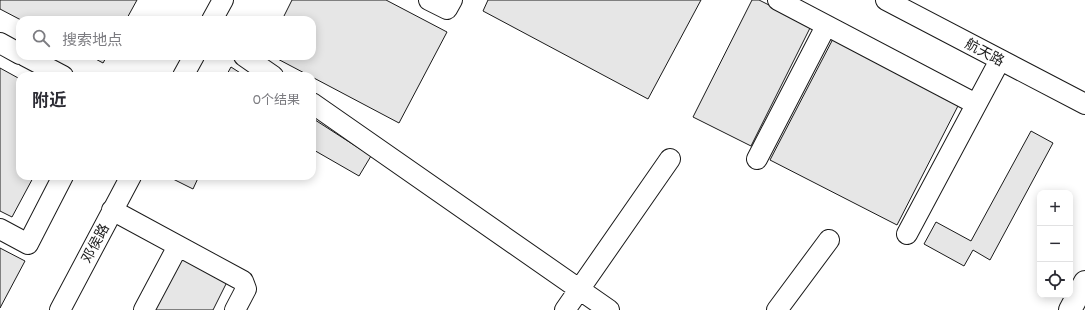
<!DOCTYPE html>
<html lang="zh">
<meta charset="utf-8">
<style>
body{margin:0;font-family:"Varela Round","Noto Sans SC",sans-serif;background:#f7f7f7;color:#2b2b33}
.controls{position:absolute;right:12px;bottom:12px;display:grid;overflow:hidden;border-radius:8px;box-shadow:0 2px 10px #0003}
.controls button{width:36px;height:36px;display:grid;place-items:center;padding:0;border:0;border-bottom:1px solid #e1e1e2;background:#fff;color:#2b2b33;font:20px sans-serif}
.list{margin:0;padding:0;list-style:none}
h2{display:flex;justify-content:space-between;align-items:center;height:52px;margin:0;padding:0 16px;font-size:17px}
h2 small{font-size:13px;font-weight:400;color:#7c7c81}
.icon{flex:none;width:22px;height:22px;fill:none;stroke:currentColor;stroke-width:2;stroke-linecap:round;stroke-linejoin:round}
.map{position:relative;flex:none;width:1085px;height:310px;overflow:hidden}
.search{position:absolute;background:#fff;box-shadow:0 2px 10px #0003;left:16px;top:16px;width:300px;height:44px;display:flex;align-items:center;gap:10px;box-sizing:border-box;padding:0 14px;border-radius:12px;color:#7c7c81;font-size:15px}
.panel{position:absolute;background:#fff;box-shadow:0 2px 10px #0003;left:16px;top:72px;width:300px;height:108px;border-radius:12px}
.map>svg:first-child{display:block}
.building{fill:#e6e6e6;stroke:#1a1a1a}
.lines{fill:none;stroke-linecap:round;stroke-linejoin:round}
.minor-casing{stroke:#1a1a1a;stroke-width:22}
.major-casing{stroke:#1a1a1a;stroke-width:24}
.minor{stroke:#fff;stroke-width:20}
.major{stroke:#fff;stroke-width:22}
.labels{text-anchor:middle;stroke-width:3;stroke-linejoin:round;paint-order:stroke}
.street-label{font-size:14px;fill:#1a1a1a;stroke:#fff}
</style>
<div class="map">
<svg width="1085" height="310" viewBox="0 0 1085 310">
<rect width="100%" height="100%" fill="#fff"/>
<path class="building" d="M0,0h137l-11,20h-105l-21,-11z
M292,0h94l61,32 -48,91 -87,-46v-1h-2l-38,-20h40v-36h-30z
M488,0h213l-53,99 -165,-88z
M752,0h7l52,26 -60,120 -58,-29z
M834,37l126,65 -63,123 -127,-65z
M90,56h17l-4,7z
M231,67l14,9h-19z
M0,68l20,11v97h14l-22,41 -12,-6z
M312,118l59,38 -12,20 -47,-27z
M1031,131l22,12 -63,117 -17,-10 -9,16 -40,-22 12,-22 35,19z
M172,176h27l-6,13 -22,-11z
M0,248l25,13 -25,47z
M182,259l45,23 -14,28h-58z"/>
<g class="lines">
<defs>
<path id="minor" d="M429,0l18,9 5,-9
M778,0l198,104
M886,0l199,104
M212,20l11,-20
M0,43l20,11
M25,56l38,20
M244,56l29,20
M183,76l11,-20
M312,103l297,207
M757,159l69,-133
M112,210l131,71 3,8 -11,21
M0,229l28,15 35,-68
M907,234l93,-174
M60,310l71,-134
M144,310l34,-64
M565,310l105,-151
M777,310l52,-70"/>
<path id="major" d="M1070,310l15,-28"/>
</defs>
<use href="#minor" class="minor-casing"/>
<use href="#major" class="major-casing"/>
<use href="#minor" class="minor"/>
<use href="#major" class="major"/>
</g>
<g class="labels">
<g class="street-label">
<text transform="translate(985 52) rotate(28)" y="5">航天路</text>
<text transform="translate(95 243) rotate(-62)" y="5">邓侯路</text>
</g>
</g>
</svg>
<div class="controls">
<button>+</button>
<button>−</button>
<button><svg class="icon" aria-label="locate" viewBox="0 0 24 24"><circle cx="12" cy="12" r="6"/><path d="M12 2v4M12 18v4M2 12h4M18 12h4"/></svg></button>
</div>
<div class="search"><svg class="icon" aria-label="search" viewBox="0 0 24 24"><circle cx="10" cy="10" r="6"/><path d="M15 15l6 6"/></svg>搜索地点</div>
<section class="panel">
<h2>附近<small>0个结果</small></h2>
<ul class="list">
</ul>
</section>
</div>
